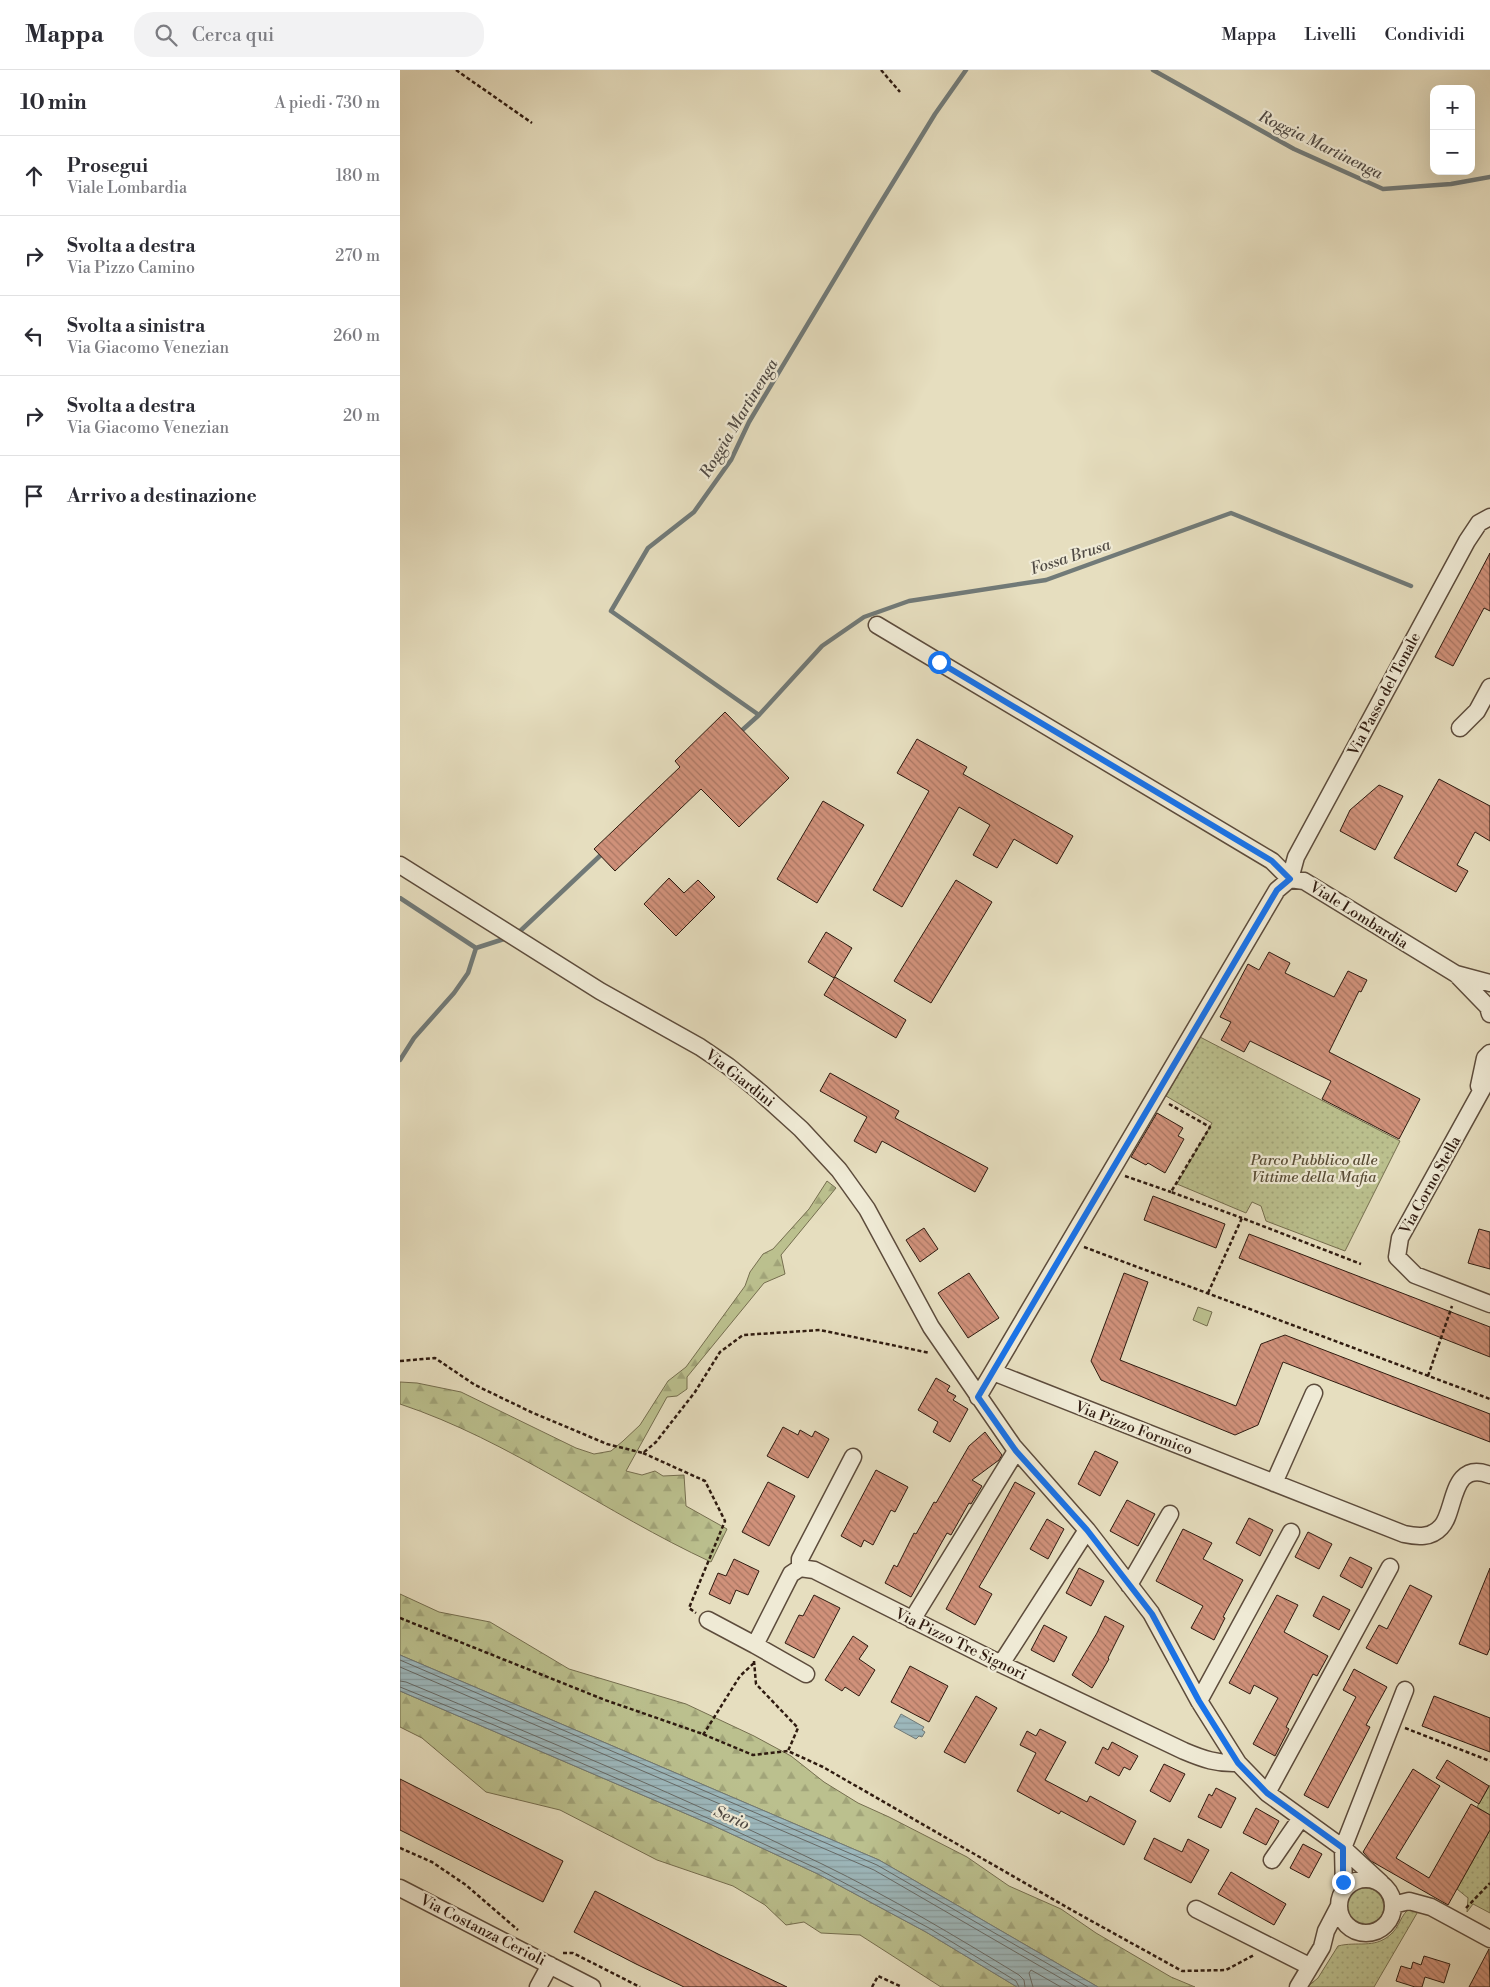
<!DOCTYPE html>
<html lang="it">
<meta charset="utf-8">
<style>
body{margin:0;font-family:"Libre Bodoni",serif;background:#f2f2f3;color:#2b2b33}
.controls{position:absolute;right:15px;top:15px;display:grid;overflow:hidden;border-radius:10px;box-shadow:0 5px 20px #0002}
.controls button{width:45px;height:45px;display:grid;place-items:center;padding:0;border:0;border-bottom:1px solid #e1e1e2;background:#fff;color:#2b2b33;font:25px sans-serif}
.stop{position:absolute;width:15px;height:15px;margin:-11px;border:4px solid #1a73e8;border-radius:50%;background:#fff}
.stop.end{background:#1a73e8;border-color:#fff;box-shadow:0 1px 5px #0008}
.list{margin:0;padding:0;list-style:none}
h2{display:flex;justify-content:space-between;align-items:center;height:65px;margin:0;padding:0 20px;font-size:21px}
h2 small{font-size:16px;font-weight:400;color:#7c7c81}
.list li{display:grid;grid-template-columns:32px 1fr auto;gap:15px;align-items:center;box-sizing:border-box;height:80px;padding:0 20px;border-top:1px solid #e1e1e2}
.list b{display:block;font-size:19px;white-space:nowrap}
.list p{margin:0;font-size:16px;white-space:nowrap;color:#7c7c81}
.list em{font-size:16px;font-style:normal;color:#7c7c81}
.icon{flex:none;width:28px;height:28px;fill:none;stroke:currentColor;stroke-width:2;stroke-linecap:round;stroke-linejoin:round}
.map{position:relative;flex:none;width:1090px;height:1917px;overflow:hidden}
header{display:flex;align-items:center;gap:30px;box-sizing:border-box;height:70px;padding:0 25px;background:#fff;border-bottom:1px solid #e1e1e2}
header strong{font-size:24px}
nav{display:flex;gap:28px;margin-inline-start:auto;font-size:18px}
.search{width:350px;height:45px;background:#f2f2f3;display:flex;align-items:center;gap:12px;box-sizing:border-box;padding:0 18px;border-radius:20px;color:#7c7c81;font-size:19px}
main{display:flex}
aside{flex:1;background:#fff}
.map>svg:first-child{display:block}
.grass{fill:url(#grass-dots);stroke:#756e4f}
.forest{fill:url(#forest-firs);stroke:#756e4f}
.pitch{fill:#bbc08e;stroke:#756e4f}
.water{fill:url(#water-rules);stroke:#717a78}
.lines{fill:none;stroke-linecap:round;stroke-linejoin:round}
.shore{stroke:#666a67;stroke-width:1}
.stream{stroke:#717a78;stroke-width:4.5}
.building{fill:url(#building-back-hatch);stroke:#2f1b10}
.minor-casing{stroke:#5d4c3c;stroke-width:19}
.path{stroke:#2f1b10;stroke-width:2.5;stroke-dasharray:4 2.5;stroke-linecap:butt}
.minor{stroke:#efead5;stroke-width:16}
.route{stroke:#1a73e8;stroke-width:6}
.labels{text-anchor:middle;stroke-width:4.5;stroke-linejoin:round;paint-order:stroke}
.street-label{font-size:15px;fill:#2f1b10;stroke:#efead5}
.park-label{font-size:15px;font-style:italic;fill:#594d36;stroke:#efead5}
.water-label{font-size:16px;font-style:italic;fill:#504a44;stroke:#efead5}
</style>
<header>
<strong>Mappa</strong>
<div class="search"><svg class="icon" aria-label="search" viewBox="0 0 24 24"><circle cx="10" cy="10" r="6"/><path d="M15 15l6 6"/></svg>Cerca qui</div>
<nav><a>Mappa</a><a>Livelli</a><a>Condividi</a></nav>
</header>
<main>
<aside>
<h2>10 min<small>A piedi · 730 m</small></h2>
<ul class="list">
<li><svg class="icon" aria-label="ahead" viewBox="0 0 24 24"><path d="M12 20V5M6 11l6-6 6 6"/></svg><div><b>Prosegui</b><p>Viale Lombardia</p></div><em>180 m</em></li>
<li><svg class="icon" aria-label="right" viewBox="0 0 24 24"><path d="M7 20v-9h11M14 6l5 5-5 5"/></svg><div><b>Svolta a destra</b><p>Via Pizzo Camino</p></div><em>270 m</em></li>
<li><svg class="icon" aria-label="left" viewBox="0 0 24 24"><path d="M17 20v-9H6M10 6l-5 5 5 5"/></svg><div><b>Svolta a sinistra</b><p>Via Giacomo Venezian</p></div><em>260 m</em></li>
<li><svg class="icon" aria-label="right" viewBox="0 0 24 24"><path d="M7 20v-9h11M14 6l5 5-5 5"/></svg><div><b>Svolta a destra</b><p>Via Giacomo Venezian</p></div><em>20 m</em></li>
<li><svg class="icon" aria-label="arrive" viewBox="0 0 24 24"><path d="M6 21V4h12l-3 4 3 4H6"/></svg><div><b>Arrivo a destinazione</b></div></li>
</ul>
</aside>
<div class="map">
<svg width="1090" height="1917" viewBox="0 0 1090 1917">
<defs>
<pattern id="grass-dots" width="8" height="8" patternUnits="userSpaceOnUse" patternTransform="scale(1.25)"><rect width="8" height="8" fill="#bbc08e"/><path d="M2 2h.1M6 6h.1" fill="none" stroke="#a1a479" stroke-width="1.8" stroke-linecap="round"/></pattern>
<pattern id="forest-firs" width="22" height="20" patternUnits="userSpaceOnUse" patternTransform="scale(1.25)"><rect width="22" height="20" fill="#bbc08e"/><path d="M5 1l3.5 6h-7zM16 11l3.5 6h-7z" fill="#a1a479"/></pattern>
<pattern id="water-rules" width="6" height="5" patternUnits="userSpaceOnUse" patternTransform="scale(1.25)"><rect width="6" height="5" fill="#9db9be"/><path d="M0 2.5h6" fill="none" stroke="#889ea2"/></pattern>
<pattern id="building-back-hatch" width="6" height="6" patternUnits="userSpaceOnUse" patternTransform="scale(1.25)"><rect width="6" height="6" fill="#d0917a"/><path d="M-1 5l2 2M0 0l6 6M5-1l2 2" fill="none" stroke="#a97663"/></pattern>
</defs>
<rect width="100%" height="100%" fill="#e6debf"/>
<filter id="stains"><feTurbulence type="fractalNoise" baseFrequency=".004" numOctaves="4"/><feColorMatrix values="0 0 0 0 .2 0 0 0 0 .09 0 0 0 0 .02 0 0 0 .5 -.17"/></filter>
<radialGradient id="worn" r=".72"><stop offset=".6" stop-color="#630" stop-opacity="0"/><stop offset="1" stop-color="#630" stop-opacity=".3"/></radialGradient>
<path class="grass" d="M800,967l200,104 -55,110 -79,-30 -5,-15 -9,-4 -6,11 -69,-29 35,-61 -46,-27z
M1090,1715v30l-13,-8z
M1090,1760v83l-17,-9 -6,8 1,-14 -11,-9z
M946 1837a19 19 0 1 1 38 0a19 19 0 1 1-38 0Z
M1011,1837l9,1 -46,79h-67l11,-9 20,-32c19,-5 36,3 52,-11 10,-8 10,-20 21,-28z"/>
<path class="forest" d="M427,1111l9,7 -55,67 4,19 -21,9 -77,94v12l-10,7 -10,1 -41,74 16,4 13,-4 8,5 21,-1 2,31 41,23 -16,33c-106,-49 -200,-121 -311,-158v-22l17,1 44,9 115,56 18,6 17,-3 12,-10 17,-16 28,-44 18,-14 59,-81 5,-14 13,-18 10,-5 36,-40z
M0,1524l39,18 51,10 79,47 117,35 68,32 37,20 33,26 34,21 31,14 78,40 42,29 52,23 35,24 75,44 24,10h-97l-219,-127 -479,-205z
M0,1621l310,133 108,50 108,58 91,55h-76l-81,-52 -39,-2 -17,-11 -18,3 -21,-20 -32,-19 -76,-26 -97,-50 -74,-18 -64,-54 -22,-11z"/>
<path class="pitch" d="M798,1237l14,5 -5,14 -14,-6z"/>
<path class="water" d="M0,1585l479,205 219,127h-81l-91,-55 -108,-58 -108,-50 -310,-133z
M501,1644l23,13 -2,3 3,2 -3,5 -3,-1 -3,3 -22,-12z"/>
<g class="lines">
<path class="shore" d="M0,1590l477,205 211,122
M0,1597l474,203 202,117
M0,1611l6,1c140,58 280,116 416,182 68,33 133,72 197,111l5,5 1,7
M0,1617l94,38 218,95 108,50 109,58 87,53 3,6
M633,1917l-4,-14 2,-3 30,17"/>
<path class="stream" d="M753,0l141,79 89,40 68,-5 39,-7
M359,645l-148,-104 37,-63 46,-36 37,-52 18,-38 121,-202 65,-106 31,-44
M339,663l20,-18 63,-69 42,-29 45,-16 137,-21 185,-67 180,73
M0,828l76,50 31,-10
M117,864l87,-82
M0,990l14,-22 40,-45 14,-20 8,-25"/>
</g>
<path class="building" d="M1090,483v58l-6,-3 -31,58 -18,-9z
M325,642l64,66 -50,49 -38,-38 -86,82 -21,-22 86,-82 -5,-6z
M517,669l50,28 -4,7 110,62 -16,28 -43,-25 -17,29 -24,-13 17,-30 -31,-18 -57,100 -29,-17 56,-99 -32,-18z
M1039,709l51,27v35l-15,-9 -18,33 11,6 -12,21 -62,-34z
M979,715l24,11 -28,54 -35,-19 10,-21z
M423,731l41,24 -47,78 -40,-24z
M269,808l15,15 14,-13 17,17 -39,39 -32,-32z
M556,810l36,22 -61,101 -37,-22z
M426,862l26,16 -18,30 -26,-16z
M869,882l21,11 -5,10 49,24 14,-26 19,9 -6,12 -2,-1 -30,61 91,47 -21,40 -77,-40 9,-18 -81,-40 -6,11 -23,-12 10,-18 -11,-5 28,-53 11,6z
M435,907l71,43 -10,18 -72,-43z
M430,1003l69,38 -4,7 93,50 -13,24 -93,-51 -6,12 -22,-12 13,-24 -47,-26z
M757,1043l26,15 -5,8 6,3 -19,34 -17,-10 -2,2 -15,-8z
M753,1126l72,28 -9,24 -72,-28z
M524,1158l14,21 -18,13 -14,-22z
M1079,1159l11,3v37l-22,-6z
M849,1164l241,93v30l-251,-99z
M569,1203l30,45 -31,20 -30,-45z
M724,1203l24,9 -28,78 116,46 25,-62 24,-9 205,79v28l-207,-80 -25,63 -23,10 -134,-55 -10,-19z
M536,1308l14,8 -3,5 9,5 -3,4 15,9 -18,33 -17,-10 5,-10 -20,-12z
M383,1357l15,8 2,-5 12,7 3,-6 14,8 -21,39 -41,-22z
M585,1362l17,23 -3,5 -27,20 10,6 -11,18 -2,-1 -18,32 -4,-2 -36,64 -26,-14 9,-18 3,2 17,-34 2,1 18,-32 2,1 33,-57z
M695,1381l23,11 -18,34 -22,-12z
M476,1400l32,17 -13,25 -4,-2 -18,35 -9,-5 -3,7 -20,-11z
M368,1412l27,14 -26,50 -27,-14z
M615,1412l20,11 -56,94 13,7 -17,31 -29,-16z
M727,1430l28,14 -17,32 -28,-15z
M849,1448l24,12 -13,26 -24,-13z
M647,1449l17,10 -16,30 -18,-10z
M783,1459l29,14 -9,16 40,21 -20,37 2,1 -11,22 -23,-12 12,-22 -47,-25z
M908,1462l24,12 -13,25 -24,-12z
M950,1487l22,11 -10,20 -22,-12z
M334,1489l25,12 -11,24 -12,-5 -6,14 -21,-10 9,-21 8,3z
M679,1498l25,13 -13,25 -25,-13z
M1090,1498v80l-3,7 -28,-11z
M1010,1515l22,11 -35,68 -31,-16 13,-23 8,4z
M414,1525l26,13 -26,50 -29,-15 14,-28 4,1z
M877,1525l21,10 -14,27 44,24 -11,20 -4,-2 -27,53 3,2 -14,27 -22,-12 25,-46 -24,-13 -4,9 -21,-11z
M923,1526l27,14 -11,20 -26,-14z
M705,1546l19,10 -16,32 1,1 -17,29 -20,-13 25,-42z
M644,1555l23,12 -13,25 -23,-12z
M453,1566l15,10 -9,13 16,11 -16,26 -14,-9 -3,4 -17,-11z
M510,1596l38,20 -19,36 -38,-20z
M954,1599l33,18 -21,38 4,2 -42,81 -24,-13 52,-98 -13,-7z
M576,1626l21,12 -32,55 -21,-11z
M1034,1626l56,22v34l-68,-26z
M640,1659l26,13 -21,38 42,22 3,-6 46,25 -12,24 -63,-34 -2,3 -42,-23 19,-38 -16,-8 7,-14 9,5z
M712,1672l26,14 -8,14 -6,-3 -5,9 -24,-13 8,-16 5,3z
M1047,1690l42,26 -10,18 -43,-26z
M764,1694l21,10 -15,28 -20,-11z
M1013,1699l27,17 -44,72 33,20 42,-74 19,11v15l-42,75 -77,-44 -8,-9z
M0,1709l163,82 -20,41 -143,-72z
M816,1718l20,10 -15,30 -23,-11 11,-23 3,2z
M856,1738l23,13 -13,24 -23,-12z
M754,1768l28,14 6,-13 21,11 -18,33 -47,-24z
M903,1774l19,10 -13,24 -19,-10z
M831,1802l55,32 -12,21 -56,-31z
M195,1821l125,64 67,32h-103l-48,-23 -62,-32z
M1089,1879l1,38h-21z
M1024,1886l26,8 -6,19 -19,-6 -3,10h-7l-19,-6 5,-15 10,3 2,-7 8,3z"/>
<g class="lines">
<defs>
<path id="minor" d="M477,555l395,236 18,18 14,2 152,93 32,33 2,7
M1060,658l17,-17 13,-24
M0,795l200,126 100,56 28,19 32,26 41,37 38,41 28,39 64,118 82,119 74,84 64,83 48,88 39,62 29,30 76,55 38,35
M1056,904l34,9
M1090,1005l-90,163 -3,19 18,18 75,29
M1079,1016l6,-28 5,-5
M593,1302l411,162c14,3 27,4 37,-7 15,-15 9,-68 49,-52
M578,1327l299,-507 13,-11 6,-22 171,-316 12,-18 11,-6
M874,1413l40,-90
M400,1498l14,2 187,94 183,87c19,8 33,13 54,12
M400,1498l-9,6 -36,71 51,29
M400,1498v-9l53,-102
M729,1515l41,-71
M308,1550l47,25
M512,1550l104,-169
M601,1594l86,-134
M799,1631l92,-169
M867,1723l123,-226
M872,1790l29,-42
M939 1836a27 27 0 1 1 54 0a27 27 0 1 1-54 0Z
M0,1818l192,99
M944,1820l-1,-42 62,-158
M993,1835l16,-4 22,6 59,32
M796,1839l113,57
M138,1917l12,-22
M898,1917l24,-40 4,-16 12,-23"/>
</defs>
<use href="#minor" class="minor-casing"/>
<path class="path" d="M56,0l76,53
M481,0l19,22
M769,1034l41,23 -39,65 71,26
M725,1106l46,16
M684,1177l406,152
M808,1223l34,-75 119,46
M0,1291l35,-3 40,27 56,27 76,32 36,9 13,-11 39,-50 25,-40 23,-17 77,-5 110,23
M1028,1306l24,-70
M243,1383l62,28 20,40 -36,87 7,5
M0,1548l205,82 95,33 53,22 35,-4 35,16 254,146 105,58 44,-1 28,-15
M354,1591l2,23 42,44 -10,23
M1005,1658l85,33
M303,1665l37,-59 14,-13
M0,1778l32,14 34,23 52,45
M1066,1838l24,-25
M163,1883h10l67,34
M472,1917l6,-11 24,11"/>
<use href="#minor" class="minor"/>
</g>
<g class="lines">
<path class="route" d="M539,592l333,199 18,18 -13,11 -299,507 38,54 71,79 65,84 47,87 39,62 29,30 76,55v34"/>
</g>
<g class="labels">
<g class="street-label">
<text transform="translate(984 624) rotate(-62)" y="5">Via Passo del Tonale</text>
<text transform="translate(959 845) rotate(32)" y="5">Viale Lombardia</text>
<text transform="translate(340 1008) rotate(38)" y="5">Via Giardini</text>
<text transform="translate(1030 1115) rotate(-61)" y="5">Via Corno Stella</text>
<text transform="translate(734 1358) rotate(21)" y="5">Via Pizzo Formico</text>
<text transform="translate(561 1574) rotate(26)" y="5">Via Pizzo Tre Signori</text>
<text transform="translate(83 1860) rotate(27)" y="5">Via Costanza Cerioli</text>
</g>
<g class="park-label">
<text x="914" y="1095">Parco Pubblico alle<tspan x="914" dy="17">Vittime della Mafia</tspan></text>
</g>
<g class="water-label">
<text transform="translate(921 74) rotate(26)" y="6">Roggia Martinenga</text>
<text transform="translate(338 348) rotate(-59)" y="6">Roggia Martinenga</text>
<text transform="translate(670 486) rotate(-18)" y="6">Fossa Brusa</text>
<text transform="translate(332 1747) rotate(24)" y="6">Serio</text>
</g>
</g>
<rect width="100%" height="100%" filter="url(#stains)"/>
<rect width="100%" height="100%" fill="url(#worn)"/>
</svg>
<div class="controls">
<button>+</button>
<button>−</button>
</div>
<div class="stop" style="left:539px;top:592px"></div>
<div class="stop end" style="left:943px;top:1812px"></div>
</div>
</main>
